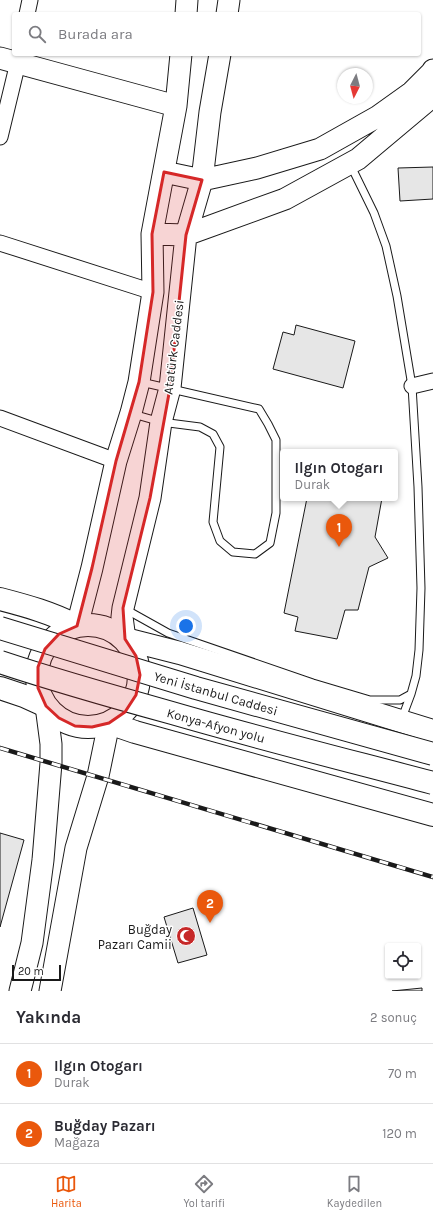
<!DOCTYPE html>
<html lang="tr">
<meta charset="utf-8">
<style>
body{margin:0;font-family:Karla,sans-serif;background:#f7f7f7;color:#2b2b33}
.controls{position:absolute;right:12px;bottom:12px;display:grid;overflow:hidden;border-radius:4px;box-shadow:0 1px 3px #0004}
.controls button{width:36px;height:36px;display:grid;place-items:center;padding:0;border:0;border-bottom:1px solid #e1e1e2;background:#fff;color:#2b2b33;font:20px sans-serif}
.compass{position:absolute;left:337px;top:68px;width:36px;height:36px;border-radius:50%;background:#fff;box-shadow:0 1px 3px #0004;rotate:186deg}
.scale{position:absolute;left:12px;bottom:10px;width:49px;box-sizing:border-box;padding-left:4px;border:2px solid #1a1a1a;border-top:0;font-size:11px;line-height:14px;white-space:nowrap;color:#1a1a1a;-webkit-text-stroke:3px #fff;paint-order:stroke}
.you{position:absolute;left:186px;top:626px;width:14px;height:14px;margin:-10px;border:3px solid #fff;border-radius:50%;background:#1a73e8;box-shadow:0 0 0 6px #1a73e833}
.badge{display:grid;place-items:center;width:26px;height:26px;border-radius:50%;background:#ea580c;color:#fff;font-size:13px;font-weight:700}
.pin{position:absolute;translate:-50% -33px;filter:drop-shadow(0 1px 2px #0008)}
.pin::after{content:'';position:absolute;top:21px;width:14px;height:12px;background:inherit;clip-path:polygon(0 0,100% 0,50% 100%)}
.popup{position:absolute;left:280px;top:449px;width:118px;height:52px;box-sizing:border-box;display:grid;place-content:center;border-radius:4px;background:#fff;filter:drop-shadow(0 1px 3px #0005);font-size:13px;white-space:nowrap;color:#7c7c81}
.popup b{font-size:15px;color:#2b2b33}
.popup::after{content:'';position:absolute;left:50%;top:100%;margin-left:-8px;border:8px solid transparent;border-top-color:#fff}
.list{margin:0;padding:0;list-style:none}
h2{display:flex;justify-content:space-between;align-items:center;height:52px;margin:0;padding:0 16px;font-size:17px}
h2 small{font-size:13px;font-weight:400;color:#7c7c81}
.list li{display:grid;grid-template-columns:26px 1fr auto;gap:12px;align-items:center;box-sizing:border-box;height:60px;padding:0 16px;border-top:1px solid #e1e1e2}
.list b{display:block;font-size:15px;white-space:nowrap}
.list p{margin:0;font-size:13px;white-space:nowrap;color:#7c7c81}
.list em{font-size:13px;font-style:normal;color:#7c7c81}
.icon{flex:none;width:22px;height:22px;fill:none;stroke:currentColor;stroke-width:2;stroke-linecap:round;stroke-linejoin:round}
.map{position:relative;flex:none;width:433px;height:991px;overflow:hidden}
.search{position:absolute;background:#fff;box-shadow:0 1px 3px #0004;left:12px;right:12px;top:12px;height:44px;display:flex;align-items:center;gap:10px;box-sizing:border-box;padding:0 14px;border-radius:4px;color:#7c7c81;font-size:15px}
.sheet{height:172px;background:#fff}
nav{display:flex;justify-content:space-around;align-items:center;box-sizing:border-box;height:56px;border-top:1px solid #e1e1e2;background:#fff;font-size:11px;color:#7c7c81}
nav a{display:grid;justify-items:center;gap:2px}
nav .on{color:#ea580c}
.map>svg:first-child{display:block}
.building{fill:#e6e6e6;stroke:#1a1a1a}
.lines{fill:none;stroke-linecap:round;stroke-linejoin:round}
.lane-casing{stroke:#1a1a1a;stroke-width:9}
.street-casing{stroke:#1a1a1a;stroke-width:17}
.secondary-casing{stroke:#1a1a1a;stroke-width:23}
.highway-casing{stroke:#1a1a1a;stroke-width:24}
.lane{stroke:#fff;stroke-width:7}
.street{stroke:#fff;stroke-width:15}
.secondary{stroke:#fff;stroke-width:21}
.highway{stroke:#fff;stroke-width:22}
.rail-casing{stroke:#1a1a1a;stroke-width:4.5}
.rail{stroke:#fff;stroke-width:3;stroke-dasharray:9;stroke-linecap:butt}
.highway-bridge-casing{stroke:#1a1a1a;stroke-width:24;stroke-linecap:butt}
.highway-bridge{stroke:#fff;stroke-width:22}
.marked{fill:#d62828;fill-opacity:0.2;stroke:#d62828;stroke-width:3;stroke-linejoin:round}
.labels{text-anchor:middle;stroke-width:3;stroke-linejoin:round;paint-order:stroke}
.street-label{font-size:13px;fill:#1a1a1a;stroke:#fff}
.poi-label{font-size:13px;fill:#1a1a1a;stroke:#fff;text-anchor:end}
</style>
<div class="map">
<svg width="433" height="991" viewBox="0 0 433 991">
<rect width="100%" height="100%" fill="#fff"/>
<path class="building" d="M433,167v32l-33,2 -2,-33z
M296,325l59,16 -12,47 -70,-19 10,-37 11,3z
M307,498h75l-7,39 13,21 -19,9 -11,43h-13l-8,29 -42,-8 3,-14 -14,-4z
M0,833l24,7 -24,87z
M193,908l14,47 -29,8 -14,-46z
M422,988v3h-30z"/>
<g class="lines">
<defs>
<path id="lane" d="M133,414l28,8 39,5 13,7 7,13 -7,75 7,19 13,11 22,2 15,-11 6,-30v-73l-8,-16 -9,-15 -118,-27
M125,609l43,24 145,50 57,17h30l11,-6 5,-18 3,-26 2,-62 -3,-101 -6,-101 -15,-90 -11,-50 -12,-33 -23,-47
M402,718l9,-24"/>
<path id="street" d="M27,14l3,-14
M0,137l20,-83
M0,243l153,49
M412,386l21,-5
M0,418l116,43"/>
<path id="secondary" d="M186,14l1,-14
M227,14l2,-14
M0,58l176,48
M164,172l38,8 55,-12 63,-19 57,-32 35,-25 20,-20 1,-2
M152,234l34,1 99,-36 73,-40 75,-63
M77,626l15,-58 24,-107 15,-48 8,-31 14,-90 -1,-58 24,-128 5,-52
M125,639l-3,-22 1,-9 27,-110 11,-76 9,-34 16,-153 16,-55 8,-68 10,-58
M20,991l12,-48 11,-83 8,-97v-19l-5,-38
M50,991l26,-143 22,-72 11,-53"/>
<path id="highway" d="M0,599c27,7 52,14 77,27
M37 676a51 51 0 1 1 102 0a51 51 0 1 1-102 0Z
M125,639l55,14 253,78
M0,688l24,8 22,10
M109,723l26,9 298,83"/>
</defs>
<use href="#lane" class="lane-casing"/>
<use href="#street" class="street-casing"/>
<use href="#secondary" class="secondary-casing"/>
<use href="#highway" class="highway-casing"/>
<use href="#lane" class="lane"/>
<use href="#street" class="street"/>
<use href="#secondary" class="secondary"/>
<use href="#highway" class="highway"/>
<defs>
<path id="rail" d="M0,748l433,129"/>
</defs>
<use href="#rail" class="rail-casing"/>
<use href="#rail" class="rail"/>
<defs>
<path id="highway-bridge" d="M0,628l196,60 237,66
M0,662c57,19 114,35 172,51 86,25 174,47 261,70"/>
</defs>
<use href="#highway-bridge" class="highway-bridge-casing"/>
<use href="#highway-bridge" class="highway-bridge"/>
</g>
<path class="marked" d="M164,172l38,8 -16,55 -16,153 -20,110 -27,110 2,31 11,17 4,19 -4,20 -11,17 -16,11 -17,4 -17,-1 -16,-8 -13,-12 -8,-18v-21l7,-18 14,-15 18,-8 15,-58 24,-107 23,-79 14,-90 -1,-58z"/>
<defs>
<symbol id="mosque-disc" viewBox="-11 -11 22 22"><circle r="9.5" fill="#c62828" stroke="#fff"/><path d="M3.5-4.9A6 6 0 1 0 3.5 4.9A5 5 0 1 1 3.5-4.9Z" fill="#fff"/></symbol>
</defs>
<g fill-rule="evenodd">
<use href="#mosque-disc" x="175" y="925" width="22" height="22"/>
</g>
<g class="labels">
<g class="street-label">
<text transform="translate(173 347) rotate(-83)" y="5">Atatürk Caddesi</text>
<text transform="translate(216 693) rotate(16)" y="5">Yeni İstanbul Caddesi</text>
<text transform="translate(216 725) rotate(15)" y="5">Konya-Afyon yolu</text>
</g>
<g class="poi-label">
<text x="172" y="934">Buğday<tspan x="172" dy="15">Pazarı Camii</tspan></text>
</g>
</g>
</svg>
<div class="controls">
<button><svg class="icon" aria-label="locate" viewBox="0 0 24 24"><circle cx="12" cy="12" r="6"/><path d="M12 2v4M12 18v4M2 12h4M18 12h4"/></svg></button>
</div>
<svg class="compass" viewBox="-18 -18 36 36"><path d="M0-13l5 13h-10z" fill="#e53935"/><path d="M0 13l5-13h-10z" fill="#7c7c81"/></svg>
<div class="scale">20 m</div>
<div class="you"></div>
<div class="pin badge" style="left:339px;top:547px">1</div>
<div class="popup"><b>Ilgın Otogarı</b>Durak</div>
<div class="pin badge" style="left:210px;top:923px">2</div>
<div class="search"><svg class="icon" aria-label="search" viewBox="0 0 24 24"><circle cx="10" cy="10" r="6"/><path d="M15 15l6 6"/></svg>Burada ara</div>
</div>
<section class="sheet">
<h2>Yakında<small>2 sonuç</small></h2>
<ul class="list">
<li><span class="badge">1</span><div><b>Ilgın Otogarı</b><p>Durak</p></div><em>70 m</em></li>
<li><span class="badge">2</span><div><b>Buğday Pazarı</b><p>Mağaza</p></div><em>120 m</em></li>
</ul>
</section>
<nav>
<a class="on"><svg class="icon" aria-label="map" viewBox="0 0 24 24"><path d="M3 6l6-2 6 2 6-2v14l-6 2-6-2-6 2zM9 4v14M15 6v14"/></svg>Harita</a>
<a><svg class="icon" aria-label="directions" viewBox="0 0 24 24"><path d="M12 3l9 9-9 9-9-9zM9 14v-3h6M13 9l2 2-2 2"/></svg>Yol tarifi</a>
<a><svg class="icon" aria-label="saved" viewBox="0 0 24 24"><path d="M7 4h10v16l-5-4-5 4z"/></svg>Kaydedilen</a>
</nav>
